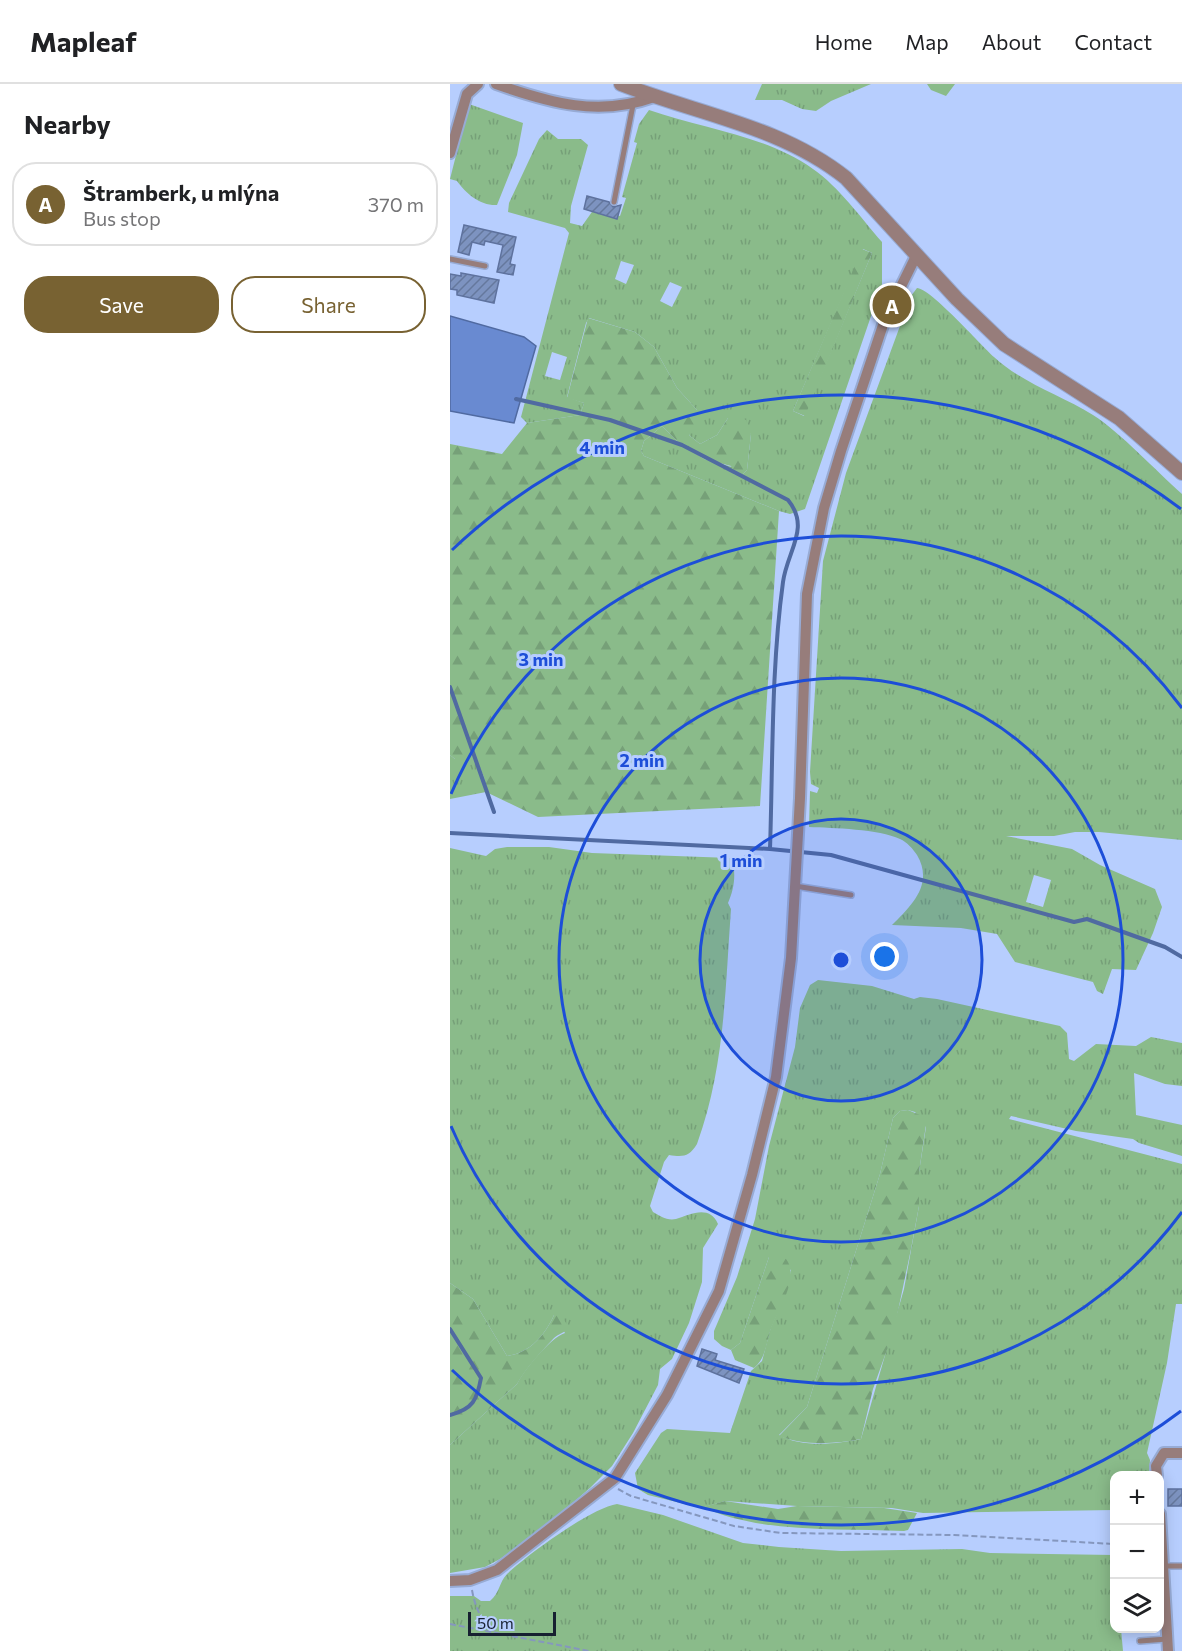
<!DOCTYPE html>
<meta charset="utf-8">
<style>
body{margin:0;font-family:Commissioner,sans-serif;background:#f6f6f6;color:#202124}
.controls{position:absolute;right:18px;bottom:18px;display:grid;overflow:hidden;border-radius:12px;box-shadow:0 3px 15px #0003}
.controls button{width:54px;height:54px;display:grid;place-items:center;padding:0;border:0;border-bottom:2px solid #e0e0e0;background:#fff;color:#202124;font:30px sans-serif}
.scale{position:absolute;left:18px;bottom:15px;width:88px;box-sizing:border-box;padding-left:6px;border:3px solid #172031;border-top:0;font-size:16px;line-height:21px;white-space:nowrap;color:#172031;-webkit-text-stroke:4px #b7cefe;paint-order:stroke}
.you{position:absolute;left:435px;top:873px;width:21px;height:21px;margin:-15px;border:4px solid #fff;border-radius:50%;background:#1a73e8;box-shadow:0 0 0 9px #1a73e833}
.badge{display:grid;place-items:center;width:39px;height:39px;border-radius:50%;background:#786232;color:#fff;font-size:20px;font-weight:700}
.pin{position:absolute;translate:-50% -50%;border:3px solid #fff;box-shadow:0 2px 6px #0006}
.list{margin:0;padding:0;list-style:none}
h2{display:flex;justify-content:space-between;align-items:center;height:78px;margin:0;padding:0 24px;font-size:26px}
h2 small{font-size:20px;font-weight:400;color:#757577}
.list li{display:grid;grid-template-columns:39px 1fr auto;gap:18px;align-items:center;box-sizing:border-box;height:84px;margin:0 12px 12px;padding:0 12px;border:2px solid #e0e0e0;border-radius:24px}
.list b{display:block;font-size:22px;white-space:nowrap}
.list p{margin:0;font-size:20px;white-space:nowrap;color:#757577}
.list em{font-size:20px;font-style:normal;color:#757577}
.actions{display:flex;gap:12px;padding:18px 24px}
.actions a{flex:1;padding:14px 0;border:2px solid #786232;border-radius:24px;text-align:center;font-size:21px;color:#786232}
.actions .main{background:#786232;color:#fff}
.icon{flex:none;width:33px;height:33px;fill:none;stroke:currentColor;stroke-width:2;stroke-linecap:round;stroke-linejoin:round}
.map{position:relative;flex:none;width:732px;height:1567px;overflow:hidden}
header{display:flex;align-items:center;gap:36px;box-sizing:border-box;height:84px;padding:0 30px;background:#fff;border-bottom:2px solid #e0e0e0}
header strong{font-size:28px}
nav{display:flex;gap:33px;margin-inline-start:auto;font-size:21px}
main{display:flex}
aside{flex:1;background:#fff}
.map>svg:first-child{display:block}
.grass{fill:url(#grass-tufts);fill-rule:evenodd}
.forest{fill:url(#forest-firs)}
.water{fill:#698ad1;stroke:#506aa1;stroke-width:1.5}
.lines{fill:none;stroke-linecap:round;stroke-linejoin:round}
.stream{stroke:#506aa1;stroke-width:4}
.building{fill:url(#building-hatch);stroke:#5e729e;stroke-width:1.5}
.service-casing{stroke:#97abd5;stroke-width:8}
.minor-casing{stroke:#97abd5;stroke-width:14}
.tertiary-casing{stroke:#97abd5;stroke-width:16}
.path{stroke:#8597be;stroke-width:2;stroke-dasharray:6 3;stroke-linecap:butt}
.service{stroke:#977d7b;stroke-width:5}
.minor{stroke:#977d7b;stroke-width:10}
.tertiary{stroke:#977d7b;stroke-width:14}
.ring{fill:none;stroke:#1d4ed8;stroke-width:3}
.centre{fill:#1d4ed8;stroke:#b7cefe;stroke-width:3}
.ring-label{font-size:18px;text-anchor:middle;font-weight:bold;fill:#1d4ed8;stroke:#b7cefe;stroke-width:6;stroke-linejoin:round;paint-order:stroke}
</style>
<header>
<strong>Mapleaf</strong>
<nav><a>Home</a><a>Map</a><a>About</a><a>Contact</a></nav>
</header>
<main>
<aside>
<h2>Nearby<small></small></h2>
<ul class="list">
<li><span class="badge">A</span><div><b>Štramberk, u mlýna</b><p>Bus stop</p></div><em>370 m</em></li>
</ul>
<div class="actions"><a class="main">Save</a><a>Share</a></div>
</aside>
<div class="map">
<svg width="732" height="1567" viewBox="0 0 732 1567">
<defs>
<pattern id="grass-tufts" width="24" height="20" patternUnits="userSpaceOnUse" patternTransform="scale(1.5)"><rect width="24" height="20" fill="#8abb8a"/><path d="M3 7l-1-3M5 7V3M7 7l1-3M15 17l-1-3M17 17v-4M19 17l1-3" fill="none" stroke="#76a078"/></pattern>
<pattern id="forest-firs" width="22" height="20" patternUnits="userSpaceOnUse" patternTransform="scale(1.5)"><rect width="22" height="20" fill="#8abb8a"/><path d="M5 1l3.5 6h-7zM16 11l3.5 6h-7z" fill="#76a078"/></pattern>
<pattern id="building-hatch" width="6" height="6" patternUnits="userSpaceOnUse" patternTransform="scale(1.5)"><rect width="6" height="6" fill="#7d93c0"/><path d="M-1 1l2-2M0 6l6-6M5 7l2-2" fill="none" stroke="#65789d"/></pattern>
</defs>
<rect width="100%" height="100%" fill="#b7cefe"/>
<path class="grass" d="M312,0h109l-40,17 -15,10 -14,-2 -20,-9h-27z
M477,0h28l-9,12 -15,-6z
M19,20l54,19 -6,32 -20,50c-16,1 -31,-11 -40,-24l-7,-2z
M199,26c54,19 116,25 164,59 26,18 48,49 69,73v42l-77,225 -15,5 -11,-3 -135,-55 -3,-5 3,-10 18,-15 15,15 27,18 28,8 2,7 7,2 6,-6 4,-36 -23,-16 -11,17 -17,9 -11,-9 8,-25 -20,-22 -23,-41 -19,-15 -46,-14 -3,5 -19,74 17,6 -4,12 -53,8 -6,-6 48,-184 -4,-5 -57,-16 1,-9 30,-64 8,-9 11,9h23l7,6 -17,61 -1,17 12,3 12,-17 26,7 6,-18 -4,-1 15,-54 -3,-1 5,-18zM413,165l9,4 -68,163 -11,-5zM171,177l13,4 -8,19 -11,-5zM220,198l12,5 -10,20 -12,-6zM102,268l15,5 -7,23 -15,-4z
M467,204c13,0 64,57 77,69 28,26 67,38 99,58 28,18 63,56 89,79v346l-83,-8h-24l-21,4h-48l66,13 28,16 55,24 7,18 -9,26 -17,37 -24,-1 -9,25 -6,-3 -4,-9 -78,-20 -18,-28 -36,-6 -69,-3c20,-20 42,-41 25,-70 -4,-6 -10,-13 -17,-16 -21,-10 -67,-11 -91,-12l1,-36 7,2 2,-5 -8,-4 -1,-12 13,-211 23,-88 65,-177zM584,791l17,5 -8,27 -17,-5z
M0,671l5,4h21l8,18 2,15 -36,7z
M57,763h42l43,6 139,5c6,14 3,32 -3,45l3,6c-6,81 -6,158 -34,235 -8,13 -14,13 -28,11l-5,7 -14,44 3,6c7,4 14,9 23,7 14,-4 33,-15 42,5l-15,24 -1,34 -13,41 -17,36 -12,10 -2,16 -25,48 -21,33 -22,22 -50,43 -40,28 -15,8 -35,6v-128l67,-61c7,-14 33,-46 48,-51l-11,-18c-9,20 -24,38 -47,41l-34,-57 -23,-16v-435l36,8 9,-7z
M368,896l54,6 42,13 6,-2 17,2 123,27 7,7 2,26 5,2 22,-17 40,2 15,-9 31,6v43l-17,-2 -31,-11 2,42 46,10v31l-43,-13 -6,-4 -57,-8 -65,-15 -2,3 173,45v140h-6l-9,59 -20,90 3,7 -1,15 -35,1v34l-191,3 -31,-5 -95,-2 -72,-5 -24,7 -53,-13 -10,-6 -3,-16 26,-40 6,-4 63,4 21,-62 11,-10 9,-34 15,-34 5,-23 -22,-13 -29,86 -9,7 -9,-4 -8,-7v-8l23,-54 18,-58 14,-73 26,-99 5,-39 10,-23zM458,1026l7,2 11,15 -7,45v34l-15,83 -43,150c-24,5 -59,9 -82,-4l28,-28 73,-233 13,-56 7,-7z
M167,1420l46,11 80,28 36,4 62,4 121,-2 28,4 124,2v73l7,1 2,22h-673v-55h24l7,5h9c10,-8 9,-19 17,-27 20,-19 84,-66 110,-70z"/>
<path class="forest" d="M412,165l10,4 -67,163 -12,-5z
M138,234l47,14 19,15 23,41 20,22 3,11 -11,14 11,9 17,-9 11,-17 8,-2 10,4 5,14 -4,36 -6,6 -7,-2 -3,-8 -27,-7 -27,-18 -15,-15 -18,15 -3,10 3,5 135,55 -19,295 -222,11 -52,-25 -2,-15 -8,-18h-21l-5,-4v-311l52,10 25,-31 53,-8 4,-12 -17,-5z
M458,1026l19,8 -8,54v34l-8,43 -17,81 -21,59 -12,50c-26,5 -57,7 -82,-3l28,-29 73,-233 13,-56 7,-7z
M325,1171l11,4c14,17 -7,50 -14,67 -6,15 -5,31 -18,42l-19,-8 -4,-10 9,-7 29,-86z
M0,1199l23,16 34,57c23,-3 38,-21 47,-41l7,1 8,11c-5,7 -10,6 -15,11 -13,14 -28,30 -37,46l-67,61z
M275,1417l53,8 19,-3 87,2 33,5 -9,17 -4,1c-63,-3 -144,3 -201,-24z"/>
<path class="water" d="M0,232l74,21 12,9 -22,77 -64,-12z"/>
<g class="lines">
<path class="stream" d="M66,315l94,21 72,25 106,55c23,28 -1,51 -5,82 -12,88 -10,178 -13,267
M0,603l44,125
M0,749l320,16 61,6 243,67 13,-3 78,28 17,10
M0,1245l31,49c-4,22 -8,31 -31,37"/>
</g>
<path class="building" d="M137,112l22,6 4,5 8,-2 -4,14 -33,-10z
M14,141l52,12 -6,27 5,1 -2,10 -16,-3 6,-27 -18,-4 -1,4 -12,-3 -3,13 -11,-3z
M11,189l38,7 -5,23 -37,-8v-5l-7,-1v-15l11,2z
M252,1265l15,5 -2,6 29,9 -5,14 -42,-17z
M718,1405h14v17h-14z"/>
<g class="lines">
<defs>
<path id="service" d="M164,118l19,-97
M0,175l35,7
M345,802l56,9
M714,1482h18
M690,1557l27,-2"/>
<path id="minor" d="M46,0c54,19 103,33 158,13
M0,69l17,-59 11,-10
M707,1392l-1,-10 8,-13h18
M710,1430l8,137
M0,1497l20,-1 27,-10 118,-92 52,-83 52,-104 33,-116 24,-98 15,-119 9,-160 7,-204 17,-86 17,-57 44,-132 32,-65"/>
<path id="tertiary" d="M171,0c76,30 160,42 225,94l111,121 47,45 115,74 63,55"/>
</defs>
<use href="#service" class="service-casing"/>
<use href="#minor" class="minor-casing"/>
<use href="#tertiary" class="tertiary-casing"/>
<path class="path" d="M168,1405l13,7 103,30 47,7 173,2 160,9
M22,1506c3,17 9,31 22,41
M0,1540l139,27"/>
<use href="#service" class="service"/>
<use href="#minor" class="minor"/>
<use href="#tertiary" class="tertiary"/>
</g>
<circle cx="391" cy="876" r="141" fill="#1d4ed8" fill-opacity=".12"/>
<g class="ring">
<circle cx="391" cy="876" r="141"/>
<circle cx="391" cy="876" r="282"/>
<path d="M732 1128A424 424 0 0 1 1 1042M1 710A424 424 0 0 1 732 624"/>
<path d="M731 1327A565 565 0 0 1 2 1286M2 466A565 565 0 0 1 731 425"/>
</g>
<circle cx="391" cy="876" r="9" class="centre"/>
<g class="ring-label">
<text x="152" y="370">4 min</text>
<text x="91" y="582">3 min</text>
<text x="192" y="683">2 min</text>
<text x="291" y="783">1 min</text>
</g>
</svg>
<div class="controls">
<button>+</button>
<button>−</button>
<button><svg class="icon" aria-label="layers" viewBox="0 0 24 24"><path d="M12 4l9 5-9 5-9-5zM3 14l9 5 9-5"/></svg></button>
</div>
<div class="scale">50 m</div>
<div class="you"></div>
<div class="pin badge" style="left:442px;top:221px">A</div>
</div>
</main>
